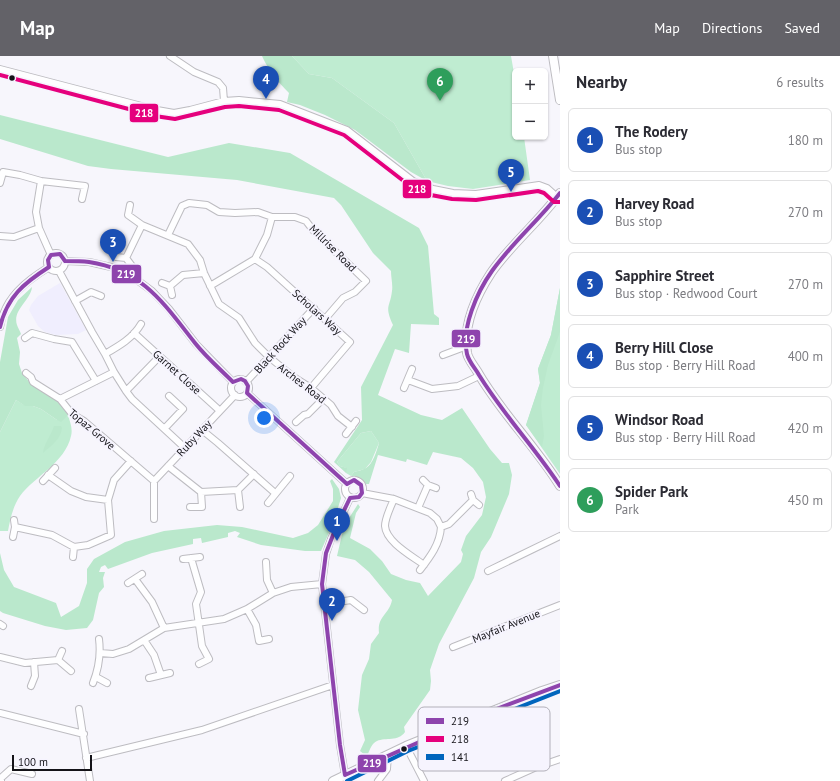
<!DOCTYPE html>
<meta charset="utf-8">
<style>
body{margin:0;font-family:"PT Sans",sans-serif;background:#f7f7f7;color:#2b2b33}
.controls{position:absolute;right:12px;top:12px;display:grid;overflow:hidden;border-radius:6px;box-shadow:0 1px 3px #0004}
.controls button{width:36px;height:36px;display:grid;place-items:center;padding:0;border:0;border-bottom:1px solid #e1e1e2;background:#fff;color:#2b2b33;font:20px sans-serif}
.scale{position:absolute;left:12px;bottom:10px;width:80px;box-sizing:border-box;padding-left:4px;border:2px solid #141318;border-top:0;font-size:11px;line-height:14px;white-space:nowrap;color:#141318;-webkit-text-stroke:3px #f6f4fe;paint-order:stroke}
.you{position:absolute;left:264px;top:362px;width:14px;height:14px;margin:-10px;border:3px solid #fff;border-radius:50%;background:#1a73e8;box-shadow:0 0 0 6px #1a73e833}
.badge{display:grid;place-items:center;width:26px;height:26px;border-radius:50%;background:#636268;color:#fff;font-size:13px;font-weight:700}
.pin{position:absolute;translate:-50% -33px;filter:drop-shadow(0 1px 2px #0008)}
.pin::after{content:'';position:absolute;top:21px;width:14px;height:12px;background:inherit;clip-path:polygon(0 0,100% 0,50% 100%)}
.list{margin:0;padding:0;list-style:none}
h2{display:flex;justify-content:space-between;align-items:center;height:52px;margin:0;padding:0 16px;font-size:17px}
h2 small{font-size:13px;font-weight:400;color:#7c7c81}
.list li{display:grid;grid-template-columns:26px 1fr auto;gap:12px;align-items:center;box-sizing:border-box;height:64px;margin:0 8px 8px;padding:0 8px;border:1px solid #e1e1e2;border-radius:6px}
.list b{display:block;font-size:15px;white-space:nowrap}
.list p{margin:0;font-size:13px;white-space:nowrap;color:#7c7c81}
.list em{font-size:13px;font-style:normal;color:#7c7c81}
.map{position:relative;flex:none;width:560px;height:725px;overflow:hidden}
header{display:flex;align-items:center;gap:24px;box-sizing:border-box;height:56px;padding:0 20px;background:#636268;color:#fff}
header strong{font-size:19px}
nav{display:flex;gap:22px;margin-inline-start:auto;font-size:14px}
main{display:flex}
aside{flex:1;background:#fff}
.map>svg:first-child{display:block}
.built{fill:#f0eefe}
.green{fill:#bfecd1}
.forest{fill:#bae8cc}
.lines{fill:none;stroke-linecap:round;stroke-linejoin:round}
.minor-casing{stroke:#bdbcc1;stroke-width:8}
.major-casing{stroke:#bdbcc1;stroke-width:10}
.minor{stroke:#fefeff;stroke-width:6}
.major{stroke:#fefeff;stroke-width:8}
.bus-1-casing{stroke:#f6f4fe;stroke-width:7}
.bus-2-casing{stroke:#f6f4fe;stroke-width:7}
.bus-3-casing{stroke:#f6f4fe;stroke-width:7}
.bus-1{stroke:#8e44ad;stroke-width:4}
.bus-2{stroke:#e5007d;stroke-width:4}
.bus-3{stroke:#0065bd;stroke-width:4}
.bus-dot{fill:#141318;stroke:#f6f4fe;stroke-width:1.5}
.labels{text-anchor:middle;stroke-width:4;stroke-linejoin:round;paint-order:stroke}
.street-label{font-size:11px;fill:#141318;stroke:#f6f4fe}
.key{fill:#f6f4fe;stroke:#b2b0b9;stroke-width:1}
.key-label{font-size:11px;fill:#141318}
.line-badge{stroke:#f6f4fe;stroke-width:1.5}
.badge-label{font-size:11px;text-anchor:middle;font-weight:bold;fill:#fff}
</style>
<header>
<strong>Map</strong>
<nav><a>Map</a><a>Directions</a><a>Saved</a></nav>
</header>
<main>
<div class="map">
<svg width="560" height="725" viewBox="0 0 560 725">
<rect width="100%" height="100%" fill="#f7f6fc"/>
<path class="built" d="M60,227l26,47 -8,4 -22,1 -11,-3 -7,-6 -9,-16 2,-5 7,-9z"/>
<path class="green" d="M292,0h219l4,23v58h9l6,43 -57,9 -25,-3 -21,-5 -33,-58 -62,-45 -23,-4z
M560,232v186l-34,-49 14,-42 -2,-14 13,-34z
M16,344l8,5 9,1 8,3 16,11 11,-5c2,7 5,14 3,21 -6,27 -36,40 -51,60 -7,10 -10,24 -12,35h-8v-99z
M371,375l8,12 -8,19 -6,7 -11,3 -3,4 -5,-3v-5l-6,-2 -3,-4 24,-29z"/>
<path class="forest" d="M262,0h30l17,18 23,4 62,45 33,58 -16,-9 -56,-42 -30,-15 -25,-10 -13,-3 2,-9c-12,-12 -20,-22 -27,-37z
M0,59l168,42 61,-14 61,10 129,75 9,18 6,68 5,4v7l-28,-1 -2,29 -14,-4 -17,46 43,20 21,5 20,-12 28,41 12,14h7l3,12 -3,19 -18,43 -10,15 -7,26 -35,66 -9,26 1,11 -1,9 -26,37 1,5c-7,10 -19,5 -28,9 -5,2 -7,8 -9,13l-3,1 -5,-4 5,-11 -7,-30 4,-35 7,-16 2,-15 8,-11c-2,-17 10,-18 13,-33l-23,-28 -14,-12 -18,-4 7,-30 14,-22 2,3 -4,6 -6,25 20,11 12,12 9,13 15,6 14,3 8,13 33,-34 2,-8 -2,-4 5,-14 16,-21 4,-18 -3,-15 -10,-14 -12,-10 -28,-6 -6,13 -20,-6 -1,3 -28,-7 -9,29h-3c-4,-6 -8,-7 -15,-8l3,-4c3,-1 9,-2 12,-4 7,-4 11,-18 13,-25l-8,-12 -10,2 -24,29 3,4 7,2 -1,5 -12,-11 28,-42 -1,-33 32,-62c-9,-20 -3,-17 -1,-34 1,-6 -1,-13 -1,-20l-18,-18 -32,-48 -7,-7 -97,-18 -126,-11 -23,-3 -88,-27z
M32,231c-1,13 -20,23 -15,38 1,3 3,6 4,9l-4,4 3,14 -1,12 3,9 9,11 26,17 7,7 4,7 -7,7 -4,-2 -16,-11 -8,-3h-8l-9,-6 -16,32v-70l8,-45 10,-17z
M560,232v44l-12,33 -5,23 -2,17 3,31 -2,11 -16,-22 14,-42 -2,-14 13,-34z
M54,370h7l1,2c-1,11 -11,18 -19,25 1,-10 8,-17 11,-27z
M332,423l7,10 2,9 -7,23 -13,30h-16l-44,-6 -24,-8 3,-4 -5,-2 -7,2v4l-26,6 -1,-5 -8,1v5l-41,9 -44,16 -3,-4 -4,2 -2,5h6l-2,6 1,9 -5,6 -6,27 -6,8 -21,2 -21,-4 -42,-13 -3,-2v-58l4,17 10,17 42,16 5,14 18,-11 8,-23v-14l7,-10 31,-17 39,-11 53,-6 25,2 51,11 15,-5 10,-8 15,-24v-12l-3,-8z"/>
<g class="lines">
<defs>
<path id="minor" d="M170,0l24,16 24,10 5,6 1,13
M0,13l157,41 17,3 16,-3 34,-9 15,-1 41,4 67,26 66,51 20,8 20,4 23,1 63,-9 8,3 10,9
M0,127l3,-11 17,3 21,6
M130,149l-2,10 14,10 46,19 12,16 4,13 15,31 20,14 16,25 14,14 26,21 16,10 20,17 7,11 14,11
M168,179l14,-29 7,-3 18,2 12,7 16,1 23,-1 14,5h23l11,4 7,9 53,51 -11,11 -12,6 -18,21
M0,180l14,1 25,-9
M47 206a9 9 0 1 1 18 0a9 9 0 1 1-18 0Z
M51,199l-12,-27 -3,-16 5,-31 44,5 -3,13
M116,201l10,1 6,8
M126,202l16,-33
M255,203l12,8 83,75 -39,46
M65,205l24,1 22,5 22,10 19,14 17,18 27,35 37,38
M59,215l33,61 13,22 9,18 12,19 6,8 53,49
M162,227l8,3 2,9
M170,230l13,-11 21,-2
M210,230l45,-27 12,-24 5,-18
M75,245l16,-9 10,4
M0,271c4,-29 26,-46 49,-60
M134,277l85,77
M25,282l7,-5 22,6 18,3 24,39
M105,298c14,-8 28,-16 36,-30
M443,299l24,-9
M26,317l5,4 2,5 27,17 12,15 12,7 70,60
M231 332a9 9 0 1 1 18 0a9 9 0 1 1-18 0Z
M408,324l24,9 26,-3 21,-10
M246,326l68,-74
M404,332l8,-19
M126,335l33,-34
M247,337l100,91
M60,343l54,-27
M296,366l8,-7 4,-1 15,-15
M165,372l18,-19 -14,-13
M202,374l16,13 57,50
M346,378l10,-13
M168,410l33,26 37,-2 16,-16
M48,419l23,16 15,6 22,3
M423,424l5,5 8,3
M345 433a9 9 0 1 1 18 0a9 9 0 1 1-18 0Z
M43,425l12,-13
M154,425l81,-86
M238,434l2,17
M362,437l32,6 36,14 7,6 4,8
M471,438l2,6 6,5
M394,443c-3,7 -9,19 -9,27 1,16 27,30 39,39
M268,447l22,-27
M190,451h12l-1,-15
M418,452l10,-23
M154,463v-38
M15,471l37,8 22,12 14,-2 23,-10 -3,-35 6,-20 17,-19
M441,471l8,-3 24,-24
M13,481l2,-10 -1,-7
M73,501l1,-10
M191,502l10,34 -5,12 6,42 7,13 -10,5
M183,503l17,-2
M266,506l1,18 6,13
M420,514c10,-13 20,-26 21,-43
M488,515l72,-35
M135,523l17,23 12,26
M128,527l14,-9
M325,548l26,-4 13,10
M247,553l9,16 3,16 10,-2
M0,568l3,2
M144,584l10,15 7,20
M453,591l107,-42
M100,597l13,1 16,-5 35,-21 60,-9 23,-10 26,-16 18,-6 31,-3
M0,601l25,6 33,-3 13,11
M58,604l4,-9
M96,621l11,6
M149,622l21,-5
M93,627c6,-15 8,-28 6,-44
M31,630l4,-10 -1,-14
M516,646l24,64
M79,653l11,72
M0,657l84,21
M406,690l18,35
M86,702l116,-28 131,-45
M345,719l-5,-30 -18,-161 4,-30 5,-15 19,-41
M1,725v-3l10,-9 21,5
M378,725l9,-12 1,-14
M505,725l29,-13 26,-9"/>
<path id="major" d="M553,0l7,44
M560,137c-21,29 -49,51 -69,80 -15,23 -28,52 -24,80 1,6 7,13 10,18 23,41 58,74 83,115
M333,725l73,-35 136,-55 18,-6"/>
</defs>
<use href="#minor" class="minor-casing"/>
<use href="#major" class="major-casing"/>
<use href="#minor" class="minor"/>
<use href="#major" class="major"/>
<defs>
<path id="bus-1" d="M560,137c-21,27 -48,50 -68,78 -15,21 -31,57 -25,83 2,8 8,14 12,21 24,39 56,73 81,111
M0,271c7,-30 24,-44 49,-60l-1,-7 3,-5 9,-1 5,7c8,0 16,0 24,1 54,8 75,42 106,81 11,14 25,26 38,39l8,-3 4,2 3,5 -1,7 100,91 7,-4 7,5 1,8 -3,4 -9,1 -13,27 -11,28 -4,31 18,161 5,30 133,-59 82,-31"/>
<path id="bus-2" d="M0,19l155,41 20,3 50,-12 14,-1 40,4 65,25 66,51 21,9 21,4 24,1 62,-9 6,2 10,9h6"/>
<path id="bus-3" d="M347,725l61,-30 152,-60"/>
</defs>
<use href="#bus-1" class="bus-1-casing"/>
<use href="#bus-2" class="bus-2-casing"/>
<use href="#bus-3" class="bus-3-casing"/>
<use href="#bus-1" class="bus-1"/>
<use href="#bus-2" class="bus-2"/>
<use href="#bus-3" class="bus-3"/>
</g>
<g class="bus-dot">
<circle cx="12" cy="22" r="3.5"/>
<circle cx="404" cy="693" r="3.5"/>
</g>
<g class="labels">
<g class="street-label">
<text transform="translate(333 192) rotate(45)" y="4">Millrise Road</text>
<text transform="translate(317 256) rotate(42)" y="4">Scholars Way</text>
<text transform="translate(280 289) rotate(-48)" y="4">Black Rock Way</text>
<text transform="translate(177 316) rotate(42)" y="4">Garnet Close</text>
<text transform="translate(302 327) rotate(38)" y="4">Arches Road</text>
<text transform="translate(92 373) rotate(40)" y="4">Topaz Grove</text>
<text transform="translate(194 382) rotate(-47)" y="4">Ruby Way</text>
<text transform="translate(506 570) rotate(-22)" y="4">Mayfair Avenue</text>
</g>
</g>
<rect x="418" y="651" width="132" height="64" rx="6" class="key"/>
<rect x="426" y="662" width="18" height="6" fill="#8e44ad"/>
<rect x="426" y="680" width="18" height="6" fill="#e5007d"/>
<rect x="426" y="698" width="18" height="6" fill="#0065bd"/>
<g class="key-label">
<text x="451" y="669">219</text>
<text x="451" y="687">218</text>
<text x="451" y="705">141</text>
</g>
<g class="line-badge">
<rect x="129" y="47" width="30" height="20" rx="4" fill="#e5007d"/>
<rect x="402" y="123" width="30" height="20" rx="4" fill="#e5007d"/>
<rect x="111" y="208" width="31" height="20" rx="4" fill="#8e44ad"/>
<rect x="451" y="273" width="30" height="19" rx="4" fill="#8e44ad"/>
<rect x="357" y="698" width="30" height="19" rx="4" fill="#8e44ad"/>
</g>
<g class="badge-label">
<text x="144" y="61">218</text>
<text x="417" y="137">218</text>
<text x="126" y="222">219</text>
<text x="466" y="287">219</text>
<text x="372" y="711">219</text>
</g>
</svg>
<div class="controls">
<button>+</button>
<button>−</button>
</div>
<div class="scale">100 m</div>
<div class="you"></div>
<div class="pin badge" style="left:337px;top:485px;background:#1a4fb4">1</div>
<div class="pin badge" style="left:332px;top:565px;background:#1a4fb4">2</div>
<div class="pin badge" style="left:113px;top:206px;background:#1a4fb4">3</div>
<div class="pin badge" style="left:266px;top:43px;background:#1a4fb4">4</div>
<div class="pin badge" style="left:511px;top:136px;background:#1a4fb4">5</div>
<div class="pin badge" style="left:440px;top:45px;background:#2e9e5b">6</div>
</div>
<aside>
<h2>Nearby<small>6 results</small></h2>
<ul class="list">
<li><span class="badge" style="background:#1a4fb4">1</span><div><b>The Rodery</b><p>Bus stop</p></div><em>180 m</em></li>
<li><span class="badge" style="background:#1a4fb4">2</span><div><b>Harvey Road</b><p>Bus stop</p></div><em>270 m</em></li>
<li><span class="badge" style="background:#1a4fb4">3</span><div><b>Sapphire Street</b><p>Bus stop · Redwood Court</p></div><em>270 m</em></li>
<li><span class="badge" style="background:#1a4fb4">4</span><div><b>Berry Hill Close</b><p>Bus stop · Berry Hill Road</p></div><em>400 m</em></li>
<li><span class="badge" style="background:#1a4fb4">5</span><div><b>Windsor Road</b><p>Bus stop · Berry Hill Road</p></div><em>420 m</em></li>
<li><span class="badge" style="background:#2e9e5b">6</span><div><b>Spider Park</b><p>Park</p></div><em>450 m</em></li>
</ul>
</aside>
</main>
